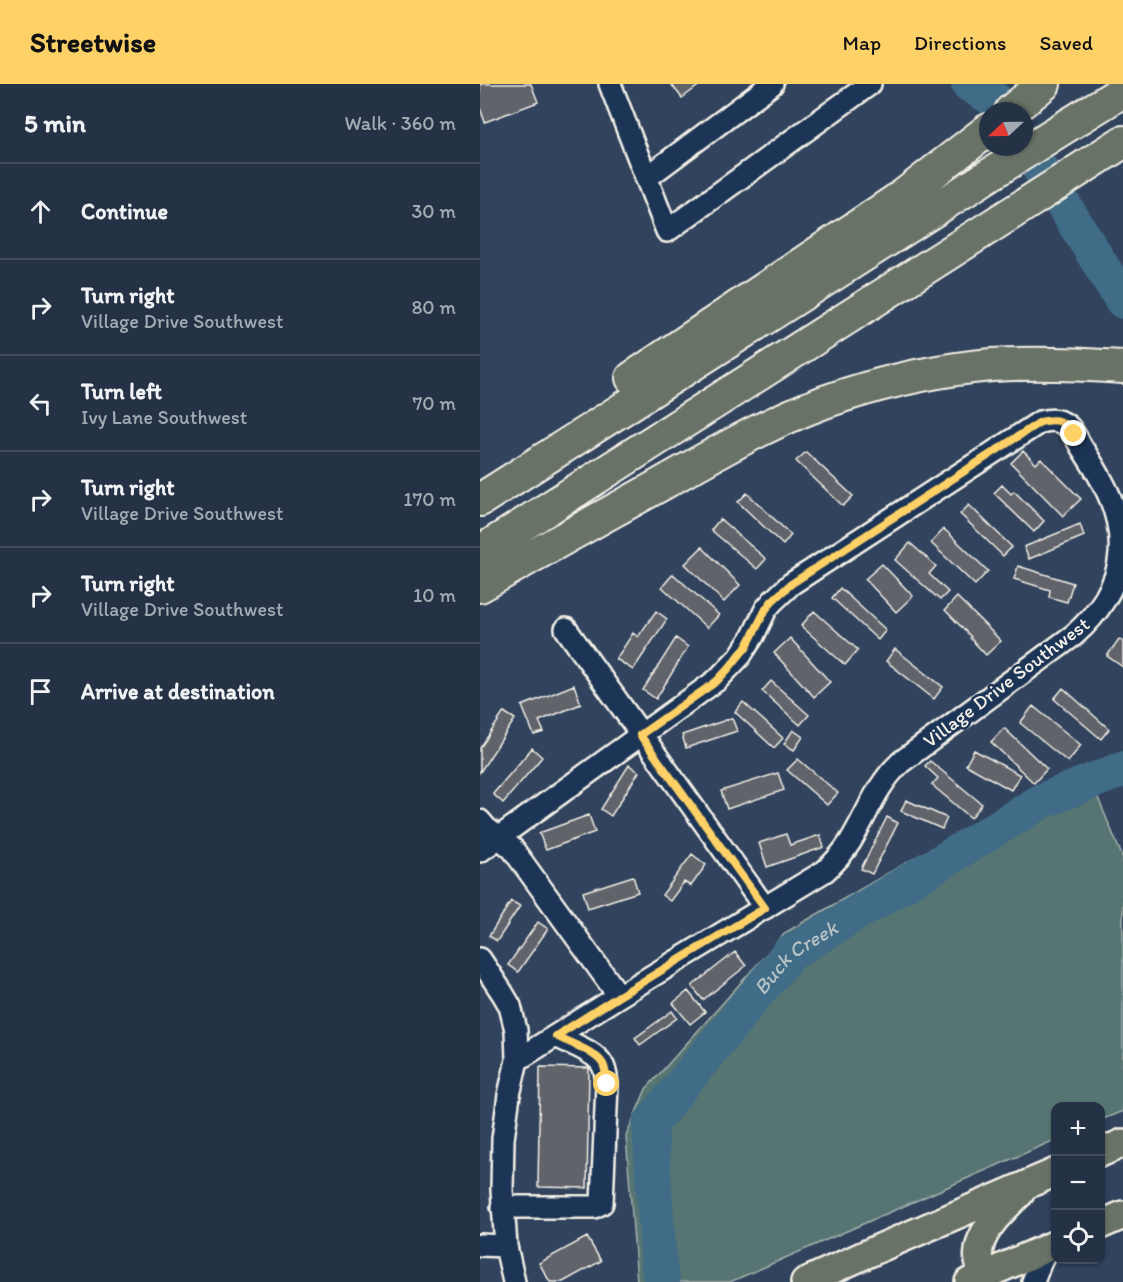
<!DOCTYPE html>
<meta charset="utf-8">
<style>
body{margin:0;font-family:Itim,sans-serif;background:#2d3a4d;color:#f1f3f6}
.controls{position:absolute;right:18px;bottom:18px;display:grid;overflow:hidden;border-radius:12px;box-shadow:0 2px 4px #0004}
.controls button{width:54px;height:54px;display:grid;place-items:center;padding:0;border:0;border-bottom:2px solid #424d5f;background:#253246;color:#f1f3f6;font:30px sans-serif}
.compass{position:absolute;left:499px;top:18px;width:54px;height:54px;border-radius:50%;background:#253246;box-shadow:0 2px 4px #0004;rotate:248deg}
.stop{position:absolute;width:18px;height:18px;margin:-14px;border:4px solid #ffd166;border-radius:50%;background:#fff}
.stop.end{background:#ffd166;border-color:#fff;box-shadow:0 2px 6px #0008}
.list{margin:0;padding:0;list-style:none}
h2{display:flex;justify-content:space-between;align-items:center;height:78px;margin:0;padding:0 24px;font-size:26px}
h2 small{font-size:20px;font-weight:400;color:#a3aab3}
.list li{display:grid;grid-template-columns:39px 1fr auto;gap:18px;align-items:center;box-sizing:border-box;height:96px;padding:0 24px;border-top:2px solid #424d5f}
.list b{display:block;font-size:22px;white-space:nowrap}
.list p{margin:0;font-size:20px;white-space:nowrap;color:#a3aab3}
.list em{font-size:20px;font-style:normal;color:#a3aab3}
.icon{flex:none;width:33px;height:33px;fill:none;stroke:currentColor;stroke-width:2;stroke-linecap:round;stroke-linejoin:round}
.map{position:relative;flex:none;width:643px;height:1198px;overflow:hidden}
header{display:flex;align-items:center;gap:36px;box-sizing:border-box;height:84px;padding:0 30px;background:#ffd166;color:#111}
header strong{font-size:28px}
nav{display:flex;gap:33px;margin-inline-start:auto;font-size:21px}
main{display:flex}
aside{flex:1;background:#253246}
.map>svg:first-child{display:block}
.green{fill:#577472;stroke:#a6b2ad;stroke-width:1.5}
.lines{fill:none;stroke-linecap:round;stroke-linejoin:round}
.river{stroke:#416c87;stroke-width:36}
.building{fill:#61636b;stroke:#f4f1e8;stroke-width:1.5}
.minor-casing{stroke:#f4f1e8;stroke-width:26}
.major-casing{stroke:#f4f1e8;stroke-width:32}
.highway-casing{stroke:#f4f1e8;stroke-width:36}
.minor{stroke:#1d3557;stroke-width:21}
.major{stroke:#697266;stroke-width:27}
.highway{stroke:#697266;stroke-width:32}
.route{stroke:#ffd166;stroke-width:8}
.labels{text-anchor:middle;stroke-width:5;stroke-linejoin:round;paint-order:stroke}
.street-label{font-size:20px;fill:#f4f1e8;stroke:#1d3557}
.water-label{font-size:21px;font-style:italic;fill:#b5c2c6;stroke:#1d3557}
</style>
<header>
<strong>Streetwise</strong>
<nav><a>Map</a><a>Directions</a><a>Saved</a></nav>
</header>
<main>
<aside>
<h2>5 min<small>Walk · 360 m</small></h2>
<ul class="list">
<li><svg class="icon" aria-label="ahead" viewBox="0 0 24 24"><path d="M12 20V5M6 11l6-6 6 6"/></svg><div><b>Continue</b></div><em>30 m</em></li>
<li><svg class="icon" aria-label="right" viewBox="0 0 24 24"><path d="M7 20v-9h11M14 6l5 5-5 5"/></svg><div><b>Turn right</b><p>Village Drive Southwest</p></div><em>80 m</em></li>
<li><svg class="icon" aria-label="left" viewBox="0 0 24 24"><path d="M17 20v-9H6M10 6l-5 5 5 5"/></svg><div><b>Turn left</b><p>Ivy Lane Southwest</p></div><em>70 m</em></li>
<li><svg class="icon" aria-label="right" viewBox="0 0 24 24"><path d="M7 20v-9h11M14 6l5 5-5 5"/></svg><div><b>Turn right</b><p>Village Drive Southwest</p></div><em>170 m</em></li>
<li><svg class="icon" aria-label="right" viewBox="0 0 24 24"><path d="M7 20v-9h11M14 6l5 5-5 5"/></svg><div><b>Turn right</b><p>Village Drive Southwest</p></div><em>10 m</em></li>
<li><svg class="icon" aria-label="arrive" viewBox="0 0 24 24"><path d="M6 21V4h12l-3 4 3 4H6"/></svg><div><b>Arrive at destination</b></div></li>
</ul>
</aside>
<div class="map">
<svg width="643" height="1198" viewBox="0 0 643 1198">
<rect width="100%" height="100%" fill="#31435d"/>
<filter id="ink" filterUnits="userSpaceOnUse"><feTurbulence type="fractalNoise" baseFrequency=".0167" numOctaves="2"/><feDisplacementMap in="SourceGraphic" scale="12" xChannelSelector="R" yChannelSelector="G"/><feConvolveMatrix kernelMatrix="1 2 1 2 8 2 1 2 1" color-interpolation-filters="sRGB"/></filter>
<g filter="url(#ink)">
<path class="green" d="M606,685l37,89v253l-22,9 -1,-14h-44l-1,34 -325,142h-93l-11,-146 20,-47 140,-157 208,-120z"/>
<g class="lines">
<g class="river">
<path d="M489,0l25,15 8,12"/>
<path d="M544,60l44,68 55,89"/>
<path id="s1" d="M182,1198l-3,-17 -9,-141 139,-170 253,-153 81,-32"/>
</g>
</g>
<path class="building" d="M0,0h51l7,18 -53,20 -5,-14z
M191,0h30l-19,14z
M543,367l13,13 5,-5 40,40 -18,17 -52,-53z
M326,368l47,44 -10,10 -47,-45z
M522,401l9,9 3,-3 30,30 -10,11 -40,-39z
M267,409l44,42 -8,10 -45,-43z
M489,421l43,42 -9,9 -43,-42z
M240,435l46,40 -9,10 -46,-39z
M600,440l4,12 -55,23 -5,-12z
M464,445l44,42 -13,14 -44,-42z
M430,459l26,23 -7,8 19,18 -8,8 -45,-40z
M222,463l38,38 -16,17 -39,-38z
M402,480l31,32 -17,16 -31,-33z
M538,482l55,17 -6,19 -18,-5 1,-7 -36,-11z
M193,490l46,41 -12,13 -45,-41z
M360,504l46,42 -8,10 -46,-42z
M477,513l44,44 -15,14 -16,-17 1,-1 -26,-27z
M176,527l11,8 -34,51 -17,-11 17,-26 5,4z
M334,527l44,39 -13,15 -44,-39z
M196,554l12,9 -32,52 -13,-9z
M310,554l40,44 -16,15 -40,-44z
M639,555l4,3v25l-16,-11z
M415,565l48,38 -9,12 -48,-38z
M291,597l38,34 -9,10 -38,-34z
M94,601l7,19 -42,17 5,11 -10,3 -12,-29z
M583,604l46,41 -8,10 -47,-40z
M263,618l40,36 -9,10 -39,-36z
M553,622l48,39 -13,17 -48,-39z
M24,628l11,7 -35,53v-24z
M252,634l5,13 -51,17 -4,-13z
M524,644l43,41 -13,14 -43,-41z
M313,646l10,7 -9,13 -10,-6z
M52,664l10,9 -39,46 -10,-9z
M494,666l46,25 -9,15 -45,-25z
M318,675l40,34 -11,12 -40,-35z
M450,677l52,43 -11,14 -39,-33 6,-7 -13,-12z
M149,681l10,7 -28,44 -10,-7z
M298,689l6,17 -57,19 -6,-18z
M426,716l41,18 -5,11 -41,-18z
M109,731l6,17 -49,18 -7,-17z
M407,733l11,6 -26,51 -11,-5z
M306,750l4,11 30,-10 4,12 -57,20 -8,-24z
M212,770l14,11 -15,21 -7,-4 -14,19 -8,-6z
M153,792l5,16 -50,16 -5,-16z
M31,817l9,5 -23,35 -8,-5z
M58,838l10,7 -30,43 -10,-7z
M255,868l11,14 -43,34 -11,-14z
M208,907l17,21 -15,12 -17,-21z
M192,927l5,7 -37,27 -5,-7z
M60,983l49,1 -2,120 -49,-1z
M107,1153l14,24 -38,21h-13l-11,-19z"/>
<g class="lines">
<defs>
<path id="minor" d="M130,0l57,147 203,-147
M166,94l126,-94
M86,545l199,279
M0,737l6,7 26,20 107,148
M0,767l237,-171 23,-24 13,-20 13,-27 7,-8 18,-17 249,-162c9,-2 15,-3 23,1 9,4 14,17 19,25 21,32 41,65 38,106 -2,32 -23,61 -46,81l-173,127c-25,23 -34,53 -51,80 -7,11 -16,21 -25,29l-206,125 -102,64
M0,875l23,35 7,12 6,24 1,30 -8,35 -6,44 -1,51 4,56 8,36
M22,1123h92l8,-4 5,-119c-1,-7 -1,-14 -5,-20 -7,-13 -33,-21 -46,-28
M0,1161l26,1
M553,1198l7,-19 8,-16"/>
<path id="major" d="M620,1069l23,-10
M620,1141l23,-10
M504,1191c-2,-4 -4,-9 -5,-14 -5,-26 24,-52 41,-68
M325,1198l77,-35 174,-75
M489,1198l87,-38"/>
<path id="highway" d="M531,27l33,-27
M152,294l272,-183 84,-65
M0,416l572,-365 71,-44
M0,468l643,-410
M0,502c59,-34 119,-67 178,-100 60,-34 120,-70 187,-91 47,-15 98,-26 147,-30 44,-3 87,-1 131,2"/>
</defs>
<use href="#minor" class="minor-casing"/>
<use href="#major" class="major-casing"/>
<use href="#highway" class="highway-casing"/>
<use href="#minor" class="minor"/>
<use href="#major" class="major"/>
<use href="#highway" class="highway"/>
</g>
</g>
<g class="lines" filter="url(#ink)">
<path class="route" d="M127,1000c-1,-7 -1,-14 -4,-20 -8,-13 -34,-21 -47,-28l63,-40 146,-88 -125,-173 77,-54 12,-13 18,-22 19,-37 6,-8 19,-17 249,-162c17,-4 23,-2 34,12"/>
</g>
<g class="labels">
<g class="street-label">
<text transform="translate(526 598) rotate(-37)" y="7">Village Drive Southwest</text>
</g>
<g class="water-label">
<text dy="7" stroke="none"><textPath href="#s1" startOffset="381">Buck Creek</textPath></text>
</g>
</g>
</svg>
<div class="controls">
<button>+</button>
<button>−</button>
<button><svg class="icon" aria-label="locate" viewBox="0 0 24 24"><circle cx="12" cy="12" r="6"/><path d="M12 2v4M12 18v4M2 12h4M18 12h4"/></svg></button>
</div>
<svg class="compass" viewBox="-18 -18 36 36"><path d="M0-13l5 13h-10z" fill="#e53935"/><path d="M0 13l5-13h-10z" fill="#a3aab3"/></svg>
<div class="stop" style="left:127px;top:1000px"></div>
<div class="stop end" style="left:594px;top:350px"></div>
</div>
</main>
